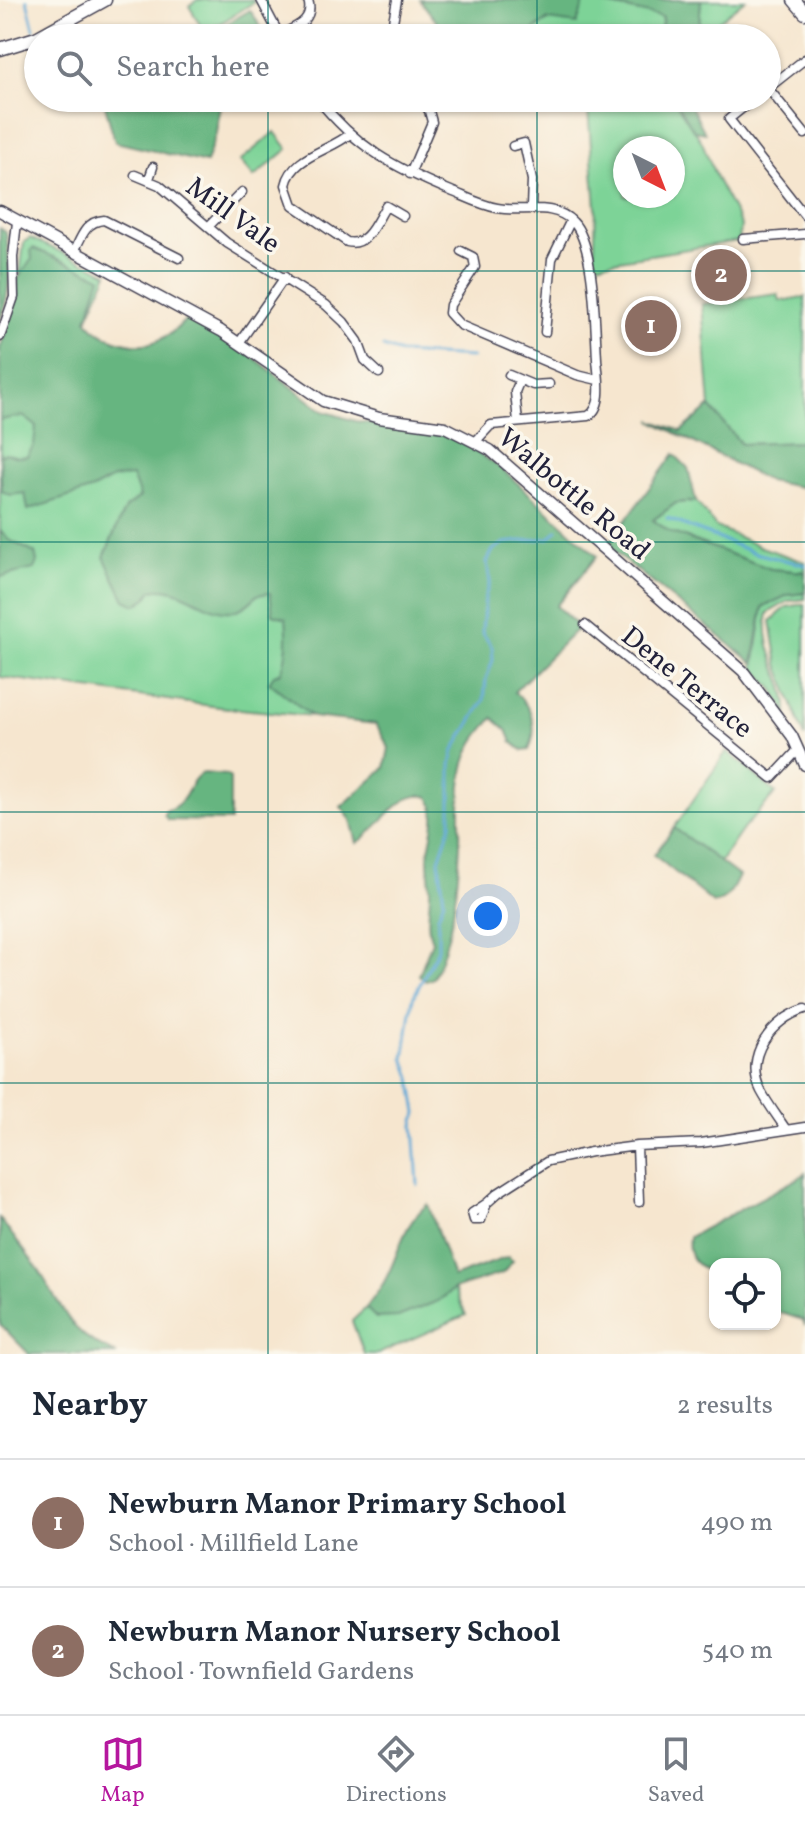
<!DOCTYPE html>
<meta charset="utf-8">
<style>
body{margin:0;font-family:Vollkorn,serif;background:#f6f6f7;color:#1f2937}
.controls{position:absolute;right:24px;bottom:24px;display:grid;overflow:hidden;border-radius:16px;box-shadow:0 2px 6px #0004}
.controls button{width:72px;height:72px;display:grid;place-items:center;padding:0;border:0;border-bottom:2px solid #e0e1e3;background:#fff;color:#1f2937;font:40px sans-serif}
.compass{position:absolute;left:613px;top:136px;width:72px;height:72px;border-radius:50%;background:#fff;box-shadow:0 2px 6px #0004;rotate:138deg}
.you{position:absolute;left:488px;top:916px;width:28px;height:28px;margin:-20px;border:6px solid #fff;border-radius:50%;background:#1a73e8;box-shadow:0 0 0 12px #1a73e833}
.badge{display:grid;place-items:center;width:52px;height:52px;border-radius:50%;background:#b5179e;color:#fff;font-size:26px;font-weight:700}
.pin{position:absolute;translate:-50% -50%;border:4px solid #fff;box-shadow:0 2px 8px #0006}
.list{margin:0;padding:0;list-style:none}
h2{display:flex;justify-content:space-between;align-items:center;height:104px;margin:0;padding:0 32px;font-size:34px}
h2 small{font-size:26px;font-weight:400;color:#747a83}
.list li{display:grid;grid-template-columns:52px 1fr auto;gap:24px;align-items:center;box-sizing:border-box;height:128px;padding:0 32px;border-top:2px solid #e0e1e3}
.list b{display:block;font-size:30px;white-space:nowrap}
.list p{margin:0;font-size:26px;white-space:nowrap;color:#747a83}
.list em{font-size:26px;font-style:normal;color:#747a83}
.icon{flex:none;width:44px;height:44px;fill:none;stroke:currentColor;stroke-width:2;stroke-linecap:round;stroke-linejoin:round}
.map{position:relative;flex:none;width:805px;height:1354px;overflow:hidden}
.search{position:absolute;background:#fff;box-shadow:0 2px 6px #0004;left:24px;right:24px;top:24px;height:88px;display:flex;align-items:center;gap:20px;box-sizing:border-box;padding:0 28px;border-radius:44px;color:#747a83;font-size:30px}
.sheet{height:360px;background:#fff}
nav{display:flex;justify-content:space-around;align-items:center;box-sizing:border-box;height:112px;border-top:2px solid #e0e1e3;background:#fff;font-size:22px;color:#747a83}
nav a{display:grid;justify-items:center;gap:4px}
nav .on{color:#b5179e}
.map>svg:first-child{display:block}
.green{fill:#7dd397;stroke:#507a69;stroke-width:2;fill-rule:evenodd}
.forest{fill:#66b580;stroke:#446c5e;stroke-width:2}
.lines{fill:none;stroke-linecap:round;stroke-linejoin:round}
.stream{stroke:#5fa8d6;stroke-width:3}
.minor-casing{stroke:#423f51;stroke-width:11}
.tertiary-casing{stroke:#423f51;stroke-width:13}
.primary-casing{stroke:#423f51;stroke-width:15}
.minor{stroke:#fff;stroke-width:8}
.tertiary{stroke:#fff;stroke-width:10}
.primary{stroke:#fff;stroke-width:12}
.grid{fill:none;stroke:#0f766e;stroke-width:2;stroke-opacity:0.55}
.labels{text-anchor:middle;stroke-width:7;stroke-linejoin:round;paint-order:stroke}
.street-label{font-size:28px;fill:#22223b;stroke:#fbf7ec}
</style>
<div class="map">
<svg width="805" height="1354" viewBox="0 0 805 1354">
<rect width="100%" height="100%" fill="#fbf7ec"/>
<filter id="ink" filterUnits="userSpaceOnUse"><feTurbulence type="fractalNoise" baseFrequency=".0125" numOctaves="2"/><feDisplacementMap in="SourceGraphic" scale="16" xChannelSelector="R" yChannelSelector="G"/><feConvolveMatrix kernelMatrix="1 2 1 2 8 2 1 2 1" color-interpolation-filters="sRGB"/></filter>
<filter id="wash" filterUnits="userSpaceOnUse"><feTurbulence type="fractalNoise" baseFrequency=".006" numOctaves="4" result="noise"/><feDisplacementMap in="SourceGraphic" scale="32" xChannelSelector="R" yChannelSelector="G"/><feGaussianBlur stdDeviation="1.8" result="paint"/><feColorMatrix in="noise" values="0 0 0 0 0 0 0 0 0 0 0 0 0 0 0 0 0 1.4 0 .05"/><feComposite in="paint" operator="in"/></filter>
<g filter="url(#wash)">
<rect width="100%" height="100%" fill="#f6e6cf"/>
<path class="green" d="M197,0h55l2,2 -49,31 -16,-27z
M585,0l79,17 -5,21h-129l5,-9z
M701,0h44l-47,38z
M587,98h86l29,44 15,38 24,45 -2,16 -145,23 2,-57zM625,148h48v48h-48z
M275,132l13,17 -34,28 -14,-16z
M30,238l78,35 -21,46c5,9 10,12 19,17 34,16 58,9 82,-19l64,39 71,55 32,10 87,14 18,6 42,28 95,87 -41,50 23,21 -59,57 -39,48 -262,-25 -219,-30v-328l17,-52 7,-55z
M778,294l2,7 25,-4v145l-64,2 -31,-37 -8,-103z
M696,501l20,26 45,20 44,15v10l-34,-3 -101,-37 -17,-12 23,-17z
M805,593v6l-16,2 -21,12c-8,37 22,72 19,102l-13,-25 -20,-22 9,-61 25,-12z
M805,604v134l-27,-74 -7,-43 16,-14z
M727,751l49,42 -32,35 -24,34 -46,-34z
M454,1289l12,26 -88,39h-14l-12,-33 14,-13 10,10 62,-17z"/>
<path class="forest" d="M420,0h281l-3,38h-39l4,-21 -78,-17 -8,24 -30,-4 -12,9 -5,9h-81z
M250,10l18,28h-65z
M103,98h118l-5,35 -10,30 -91,-21z
M673,98h20l-2,8 14,27 -11,-2z
M0,228l6,4c4,35 6,55 -6,89z
M33,248l68,29 -14,42c5,9 10,12 19,17 34,16 58,9 82,-19l64,39 71,55 32,10 87,14 18,6 42,28 95,87 -41,50 23,21 -65,65c18,15 25,35 15,58l-6,1 -11,-9 -5,-12 -14,-12c-8,9 -17,19 -22,30 -15,29 -10,66 -11,98 -2,41 -8,95 -27,132l-7,3 -7,-6 13,-34c-7,-17 -2,-33 -2,-51 0,-10 -2,-21 -2,-31 1,-20 13,-44 1,-62 -30,-9 -50,34 -72,46l-6,-23 -10,-13 44,-39 4,-20 -13,-24 -63,-7 -44,-35 5,-7 7,-3c7,-17 7,-36 5,-54l-13,-4 -3,-21 -13,2c-36,43 -66,-14 -105,-5l-5,8 -11,7 -11,-5 -21,-43 21,-49 15,-11 -8,-21 -19,2 -20,11 -65,21 -3,-17 -15,2 -8,-4 -2,-35 5,-3 13,4 9,-1 7,-11 2,-19 -13,-10 -23,4v-71l17,-52v-17l15,-21 -1,-9z
M710,407l31,37 64,-2v46l-37,-7 -117,-61 30,11z
M674,454l14,14 8,33 -20,2 -23,17 17,12 101,37 34,3v21l-17,2 -25,12 -10,56 -146,-117z
M0,530l9,10 26,13 2,9 -3,7 -34,8z
M202,773l25,2 3,3v43l-62,-1 -4,-5 1,-4c27,-9 20,-28 37,-38z
M674,828l65,48c-6,12 -11,25 -26,27l-59,-48z
M805,1173v153l-2,-6 -28,-9v-47h-60v13c-18,-13 -29,-16 -26,-40l110,-59z
M428,1204l25,73 55,-20 5,4 -10,12 -49,16 -16,12 -40,16 -22,1 -10,-10c6,-8 13,-17 18,-26 17,-30 16,-55 44,-78z
M0,1219c13,17 26,33 38,50 27,41 29,65 79,85h-88l-29,-30z"/>
<g class="lines">
<path class="stream" d="M27,0l7,29
M383,347l17,6 72,4
M667,518l88,35 50,12
M418,1185l-4,-60 3,-12 -6,-36 -7,-19 2,-12 7,-48 25,-49v-33l6,-16 -5,-40 12,-36v-59l3,-15 30,-50 2,-21 7,-19 -1,-13 -10,-15 3,-36 5,-14 -3,-20 6,-12 11,-7 45,-5 8,-8"/>
</g>
</g>
<g filter="url(#ink)">
<g class="lines">
<defs>
<path id="minor" d="M261,0l20,38
M280,35c15,-8 35,-14 28,-35
M390,38l7,-38
M768,88l37,46
M767,89l38,-30
M317,98c40,50 76,69 134,93 15,6 30,14 46,17 24,5 56,-7 76,14 22,22 22,105 24,137 1,16 8,48 -9,57l-97,9 -15,16
M755,98l-26,21 76,97
M350,134c-20,17 -58,22 -64,51l7,20 54,37c21,5 29,-21 39,-36l17,10
M513,146l11,-3 8,37 -1,28
M410,174l22,-52 -3,-11 -8,-13
M135,175l24,10 68,58 99,62 18,17 14,19 7,19 14,13
M149,179l4,-12
M209,226l33,-34
M743,239l62,-5
M461,251l12,6 2,10 -25,38 -1,8 11,12 117,50 21,5
M74,252c7,-15 12,-31 30,-32l75,38
M545,332l7,-73 19,-39
M0,337l14,-40 -1,-40 4,-35
M239,343l46,-66
M509,375l24,10 16,-1
M518,422l-3,-30 5,-12
M585,625l187,153 25,-27
M785,1128c-8,-12 -17,-24 -24,-37 -18,-35 11,-72 44,-82
M637,1146l2,56
M487,1203l-15,10 2,7h7l6,-17 11,-10 50,-32 43,-9 46,-6 64,-3 104,-16"/>
<path id="tertiary" d="M0,211l221,120 102,70 56,17 66,9 45,23 253,221 49,65 13,29"/>
<path id="primary" d="M794,0l11,13
M0,49l36,-11 69,-38"/>
</defs>
<use href="#minor" class="minor-casing"/>
<use href="#tertiary" class="tertiary-casing"/>
<use href="#primary" class="primary-casing"/>
<use href="#minor" class="minor"/>
<use href="#tertiary" class="tertiary"/>
<use href="#primary" class="primary"/>
</g>
</g>
<path class="grid" d="M268,0v38M537,0v38M268,98v1256M537,98v1256M0,271h805M0,542h805M0,812h805M0,1083h805"/>
<g class="labels">
<g class="street-label">
<text transform="translate(234 214) rotate(36)" y="10">Mill Vale</text>
<text transform="translate(575 493) rotate(40)" y="10">Walbottle Road</text>
<text transform="translate(688 681) rotate(39)" y="10">Dene Terrace</text>
</g>
</g>
</svg>
<div class="controls">
<button><svg class="icon" aria-label="locate" viewBox="0 0 24 24"><circle cx="12" cy="12" r="6"/><path d="M12 2v4M12 18v4M2 12h4M18 12h4"/></svg></button>
</div>
<svg class="compass" viewBox="-18 -18 36 36"><path d="M0-13l5 13h-10z" fill="#e53935"/><path d="M0 13l5-13h-10z" fill="#747a83"/></svg>
<div class="you"></div>
<div class="pin badge" style="left:651px;top:326px;background:#8d6e63">1</div>
<div class="pin badge" style="left:721px;top:275px;background:#8d6e63">2</div>
<div class="search"><svg class="icon" aria-label="search" viewBox="0 0 24 24"><circle cx="10" cy="10" r="6"/><path d="M15 15l6 6"/></svg>Search here</div>
</div>
<section class="sheet">
<h2>Nearby<small>2 results</small></h2>
<ul class="list">
<li><span class="badge" style="background:#8d6e63">1</span><div><b>Newburn Manor Primary School</b><p>School · Millfield Lane</p></div><em>490 m</em></li>
<li><span class="badge" style="background:#8d6e63">2</span><div><b>Newburn Manor Nursery School</b><p>School · Townfield Gardens</p></div><em>540 m</em></li>
</ul>
</section>
<nav>
<a class="on"><svg class="icon" aria-label="map" viewBox="0 0 24 24"><path d="M3 6l6-2 6 2 6-2v14l-6 2-6-2-6 2zM9 4v14M15 6v14"/></svg>Map</a>
<a><svg class="icon" aria-label="directions" viewBox="0 0 24 24"><path d="M12 3l9 9-9 9-9-9zM9 14v-3h6M13 9l2 2-2 2"/></svg>Directions</a>
<a><svg class="icon" aria-label="saved" viewBox="0 0 24 24"><path d="M7 4h10v16l-5-4-5 4z"/></svg>Saved</a>
</nav>
